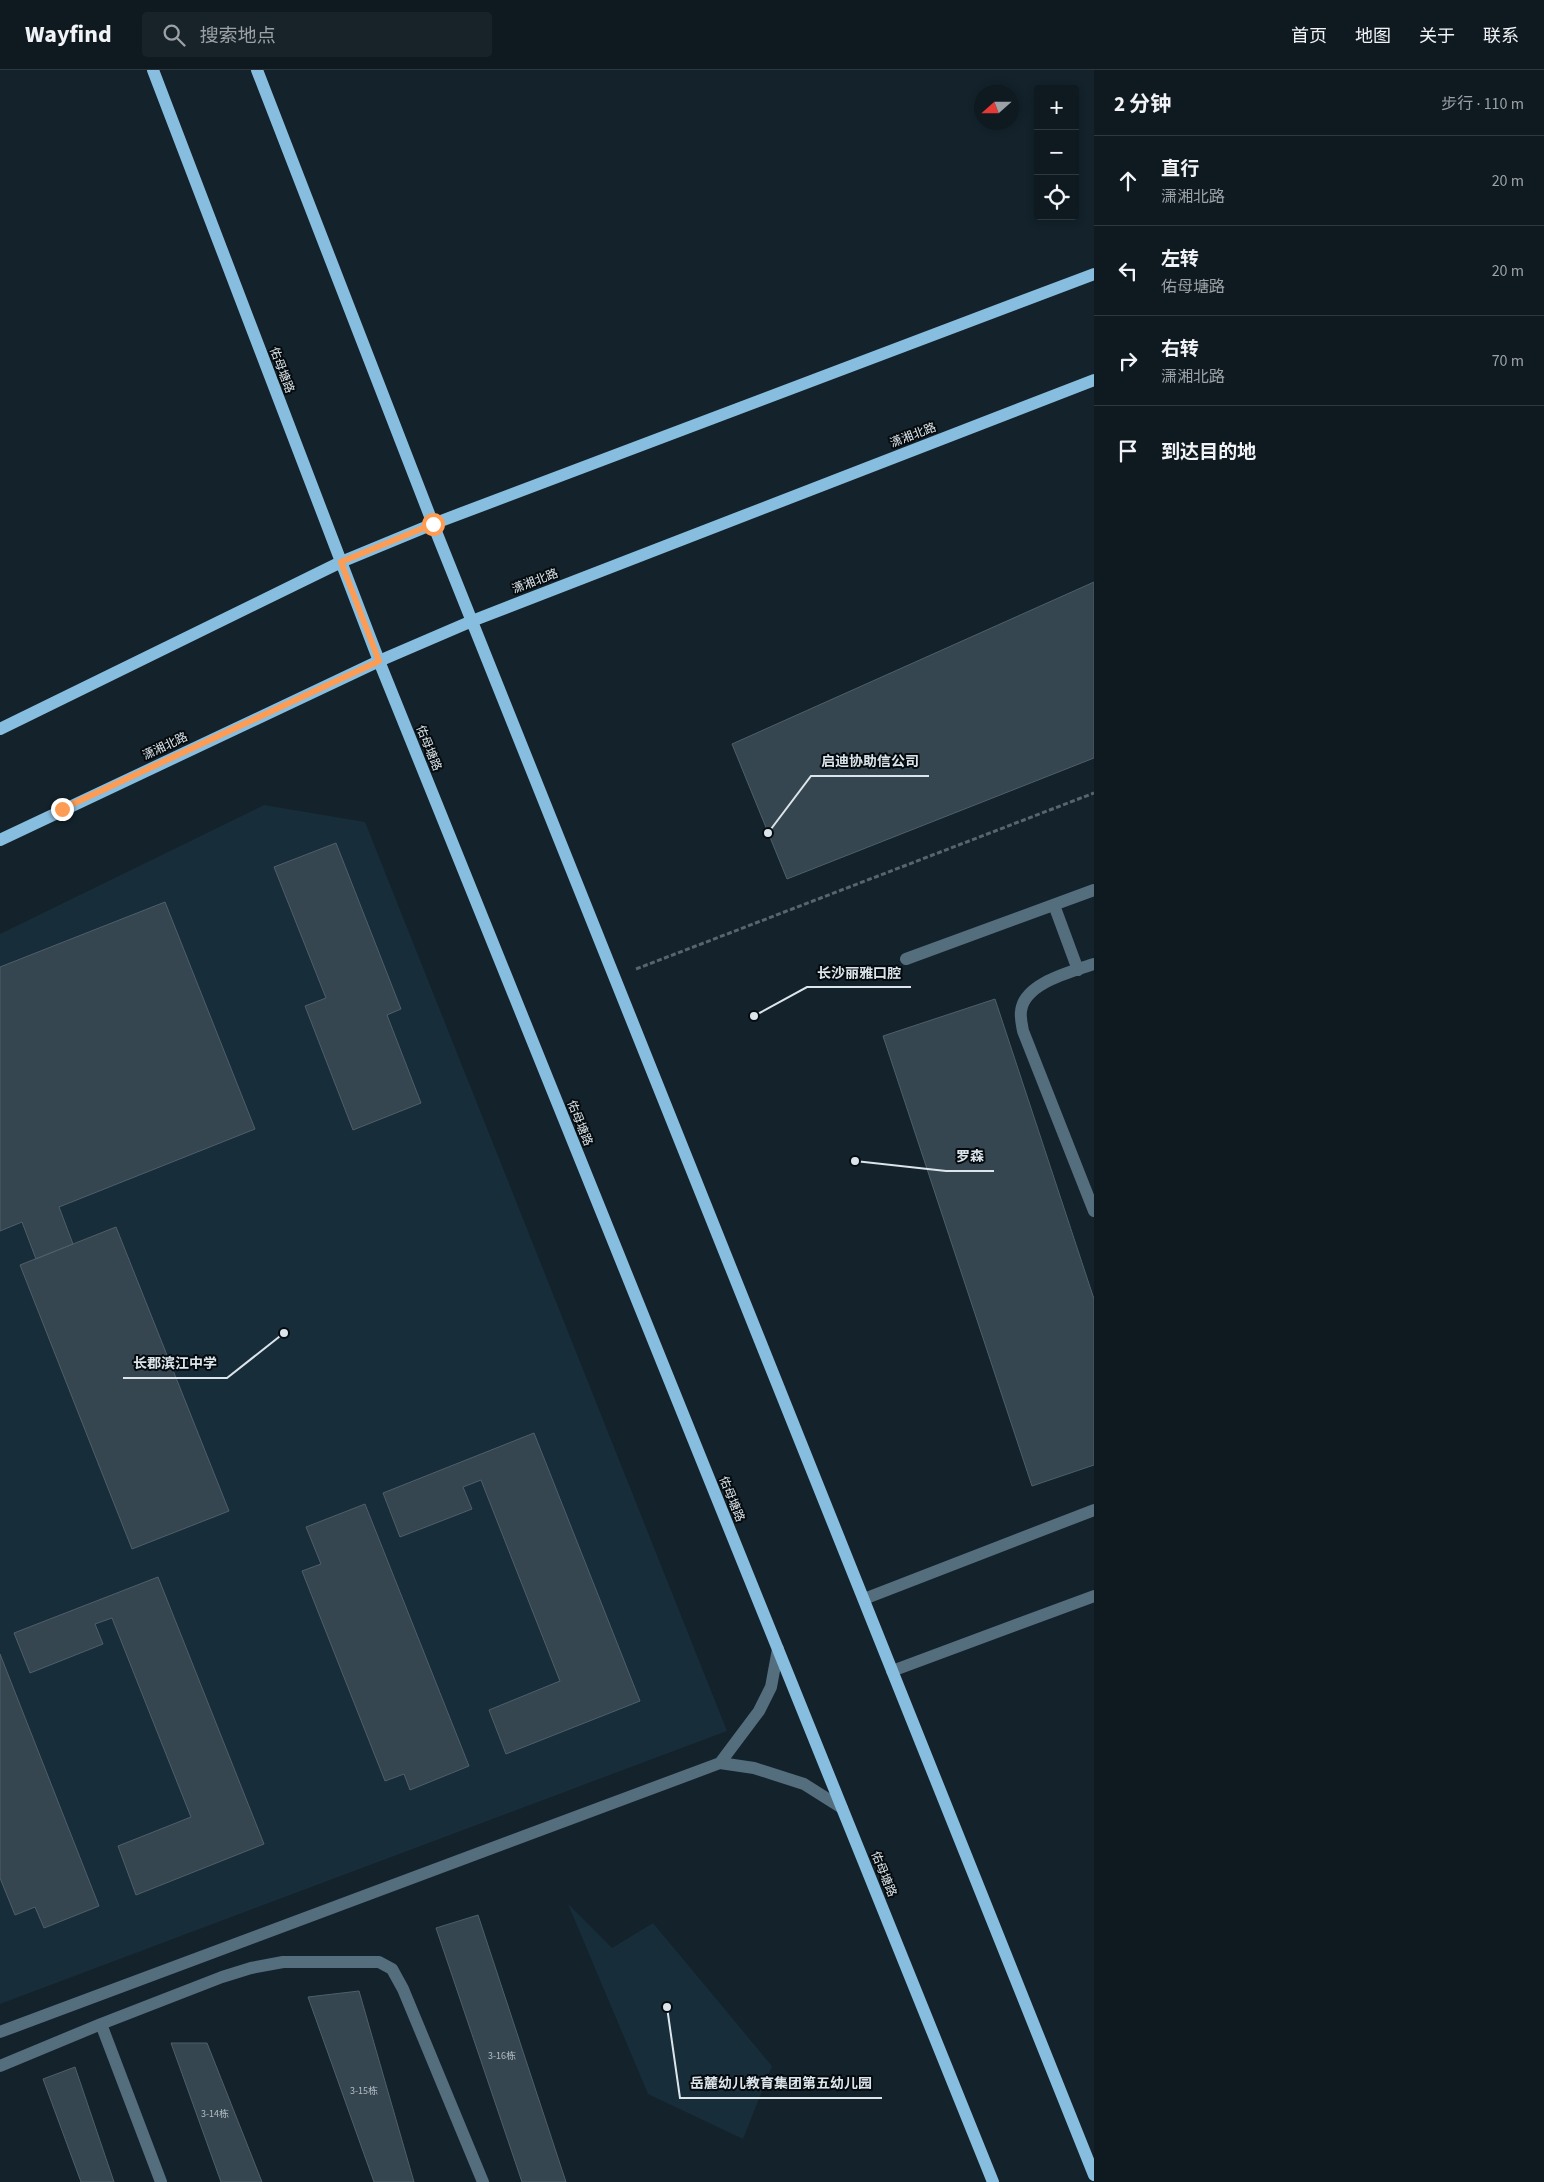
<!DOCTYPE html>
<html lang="zh">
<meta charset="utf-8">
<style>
body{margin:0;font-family:"Source Sans 3","Noto Sans SC",sans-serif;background:#172329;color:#f1f3f6}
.controls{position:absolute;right:15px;top:15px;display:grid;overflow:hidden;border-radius:5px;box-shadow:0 2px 8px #0003}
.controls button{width:45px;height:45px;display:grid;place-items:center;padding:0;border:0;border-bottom:1px solid #2e383e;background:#0e1a20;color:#f1f3f6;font:25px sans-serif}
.compass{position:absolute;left:974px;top:15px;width:45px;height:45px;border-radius:50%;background:#0e1a20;box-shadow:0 2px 8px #0003;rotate:249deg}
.stop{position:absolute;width:15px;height:15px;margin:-11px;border:4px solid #fd9c55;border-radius:50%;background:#fff}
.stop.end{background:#fd9c55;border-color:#fff;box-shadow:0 1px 5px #0008}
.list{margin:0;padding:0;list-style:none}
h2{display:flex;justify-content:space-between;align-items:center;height:65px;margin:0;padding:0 20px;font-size:21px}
h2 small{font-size:16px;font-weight:400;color:#9ba1a5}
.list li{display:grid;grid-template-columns:32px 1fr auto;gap:15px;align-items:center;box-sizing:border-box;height:90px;padding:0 20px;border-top:1px solid #2e383e}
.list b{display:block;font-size:19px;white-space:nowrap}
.list p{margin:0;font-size:16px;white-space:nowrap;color:#9ba1a5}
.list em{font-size:16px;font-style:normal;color:#9ba1a5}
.icon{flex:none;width:28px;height:28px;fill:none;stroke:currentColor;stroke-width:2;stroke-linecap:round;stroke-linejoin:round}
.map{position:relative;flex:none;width:1094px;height:2112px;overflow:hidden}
header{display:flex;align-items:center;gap:30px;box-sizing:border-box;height:70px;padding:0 25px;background:#0e1a20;border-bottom:1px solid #2e383e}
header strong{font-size:24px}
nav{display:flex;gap:28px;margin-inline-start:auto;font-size:18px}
.search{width:350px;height:45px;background:#172329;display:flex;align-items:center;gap:12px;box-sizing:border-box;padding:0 18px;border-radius:5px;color:#9ba1a5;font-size:19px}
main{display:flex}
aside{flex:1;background:#0e1a20}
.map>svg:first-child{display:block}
.built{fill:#182d3a}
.building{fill:#364650;stroke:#4f5f6a}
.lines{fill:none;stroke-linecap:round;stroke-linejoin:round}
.path{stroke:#57656d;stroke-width:3;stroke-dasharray:5 2.5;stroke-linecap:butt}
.minor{stroke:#546e7e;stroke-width:12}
.major{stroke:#87bdde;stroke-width:12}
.route{stroke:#fd9c55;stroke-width:6}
.labels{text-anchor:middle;stroke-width:4;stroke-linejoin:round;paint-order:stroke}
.number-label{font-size:10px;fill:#b2bdc4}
.street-label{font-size:12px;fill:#dbe5eb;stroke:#050b0e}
.leader{fill:none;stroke:#dbe5eb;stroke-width:2}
.callout-dot{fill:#dbe5eb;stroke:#050b0e;stroke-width:2}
.callout-label{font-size:14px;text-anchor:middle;font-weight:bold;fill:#dbe5eb;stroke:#050b0e;stroke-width:4;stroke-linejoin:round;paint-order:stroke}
</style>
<header>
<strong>Wayfind</strong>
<div class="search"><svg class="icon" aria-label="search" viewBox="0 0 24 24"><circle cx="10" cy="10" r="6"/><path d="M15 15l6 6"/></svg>搜索地点</div>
<nav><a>首页</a><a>地图</a><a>关于</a><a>联系</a></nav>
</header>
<main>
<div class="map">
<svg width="1094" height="2112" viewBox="0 0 1094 2112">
<rect width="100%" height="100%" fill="#13222b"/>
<path class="built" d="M264,735l101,17 362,909 -727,273v-1070z
M568,1834l44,44 41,-25 119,143 -29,73 -95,-45z"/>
<path class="building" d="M1094,512v176l-307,121 -55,-135z
M336,773l65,166 -14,6 34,88 -68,27 -48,-124 21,-8 -52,-131z
M165,832l90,227 -196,78 14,37 -37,15 -14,-37 -22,9v-264z
M995,929l99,300v166l-62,21 -149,-450z
M116,1157l113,284 -97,38 -112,-284z
M534,1363l106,268 -134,53 -17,-44 71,-29 -79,-201 -18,7 9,22 -72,28 -17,-44z
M365,1434l104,262 -59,24 -6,-16 -19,7 -83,-210 19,-7 -15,-37z
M158,1507l106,267 -128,51 -18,-49 73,-29 -79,-199 -17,6 8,20 -73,29 -16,-40z
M0,1584l99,252 -55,22 -9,-21 -20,8 -15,-37z
M478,1845l88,267h-44l-86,-254z
M359,1921l55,191h-40l-66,-185z
M171,1973h36l55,139h-41z
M75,1997l39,115h-33l-38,-103z"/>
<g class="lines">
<path class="path" d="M636,899l458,-176"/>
<path class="minor" d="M1054,835l24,65
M906,889l188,-69
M1094,894c-23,8 -70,19 -73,47 -1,6 1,14 2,20l71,180
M864,1529l230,-89
M778,1579l-7,38 -12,24 -39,52 34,5 50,16 38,24
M892,1601l202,-75
M101,1954l60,158
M0,1962l720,-269
M0,1996l101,-42 121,-47 29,-9 32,-6h96l13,7 11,20 80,193"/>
<path class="major" d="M153,0l226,591 614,1521
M257,0l176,454 661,1651
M0,659l341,-167 92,-38 661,-250
M0,770l379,-179 93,-40 622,-241"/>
</g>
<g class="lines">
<path class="route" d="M62,739l317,-148 -38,-99 92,-38"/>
</g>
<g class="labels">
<g class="number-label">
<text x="502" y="1989">3-16栋</text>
<text x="364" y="2024">3-15栋</text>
<text x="215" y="2047">3-14栋</text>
</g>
<g class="street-label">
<text transform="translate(282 300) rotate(69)" y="4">佑母塘路</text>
<text transform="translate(913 365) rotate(-21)" y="4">潇湘北路</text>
<text transform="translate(535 511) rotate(-21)" y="4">潇湘北路</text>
<text transform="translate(165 676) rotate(-25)" y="4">潇湘北路</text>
<text transform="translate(429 678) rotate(68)" y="4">佑母塘路</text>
<text transform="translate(580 1053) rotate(68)" y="4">佑母塘路</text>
<text transform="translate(732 1429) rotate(68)" y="4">佑母塘路</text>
<text transform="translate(884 1804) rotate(68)" y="4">佑母塘路</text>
</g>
</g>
<path class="leader" d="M768 763L811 706H929M754 946L807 917H911M855 1091L946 1101H994M284 1263L227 1308H123M667 1937L680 2028H882"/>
<g class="callout-dot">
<circle cx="768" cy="763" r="5"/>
<circle cx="754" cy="946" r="5"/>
<circle cx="855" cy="1091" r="5"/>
<circle cx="284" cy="1263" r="5"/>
<circle cx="667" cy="1937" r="5"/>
</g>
<g class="callout-label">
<text x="870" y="696">启迪协助信公司</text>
<text x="859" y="908">长沙丽雅口腔</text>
<text x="970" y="1091">罗森</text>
<text x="175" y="1298">长郡滨江中学</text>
<text x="781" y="2018">岳麓幼儿教育集团第五幼儿园</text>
</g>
</svg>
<div class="controls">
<button>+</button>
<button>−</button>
<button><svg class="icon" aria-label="locate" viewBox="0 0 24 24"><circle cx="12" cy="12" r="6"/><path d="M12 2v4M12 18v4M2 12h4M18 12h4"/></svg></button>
</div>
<svg class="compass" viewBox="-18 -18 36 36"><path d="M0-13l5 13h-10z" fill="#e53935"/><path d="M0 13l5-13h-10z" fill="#9ba1a5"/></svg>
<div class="stop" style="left:433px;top:454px"></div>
<div class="stop end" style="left:62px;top:739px"></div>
</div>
<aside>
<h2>2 分钟<small>步行 · 110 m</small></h2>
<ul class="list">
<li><svg class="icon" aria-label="ahead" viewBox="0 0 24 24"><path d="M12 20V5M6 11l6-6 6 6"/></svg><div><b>直行</b><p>潇湘北路</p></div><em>20 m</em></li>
<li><svg class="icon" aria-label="left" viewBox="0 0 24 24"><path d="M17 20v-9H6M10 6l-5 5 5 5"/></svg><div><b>左转</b><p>佑母塘路</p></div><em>20 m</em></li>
<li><svg class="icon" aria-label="right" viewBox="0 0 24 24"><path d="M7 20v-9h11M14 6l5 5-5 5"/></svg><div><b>右转</b><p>潇湘北路</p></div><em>70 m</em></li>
<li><svg class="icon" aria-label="arrive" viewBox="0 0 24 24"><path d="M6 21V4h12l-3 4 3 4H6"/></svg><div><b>到达目的地</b></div></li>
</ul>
</aside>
</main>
